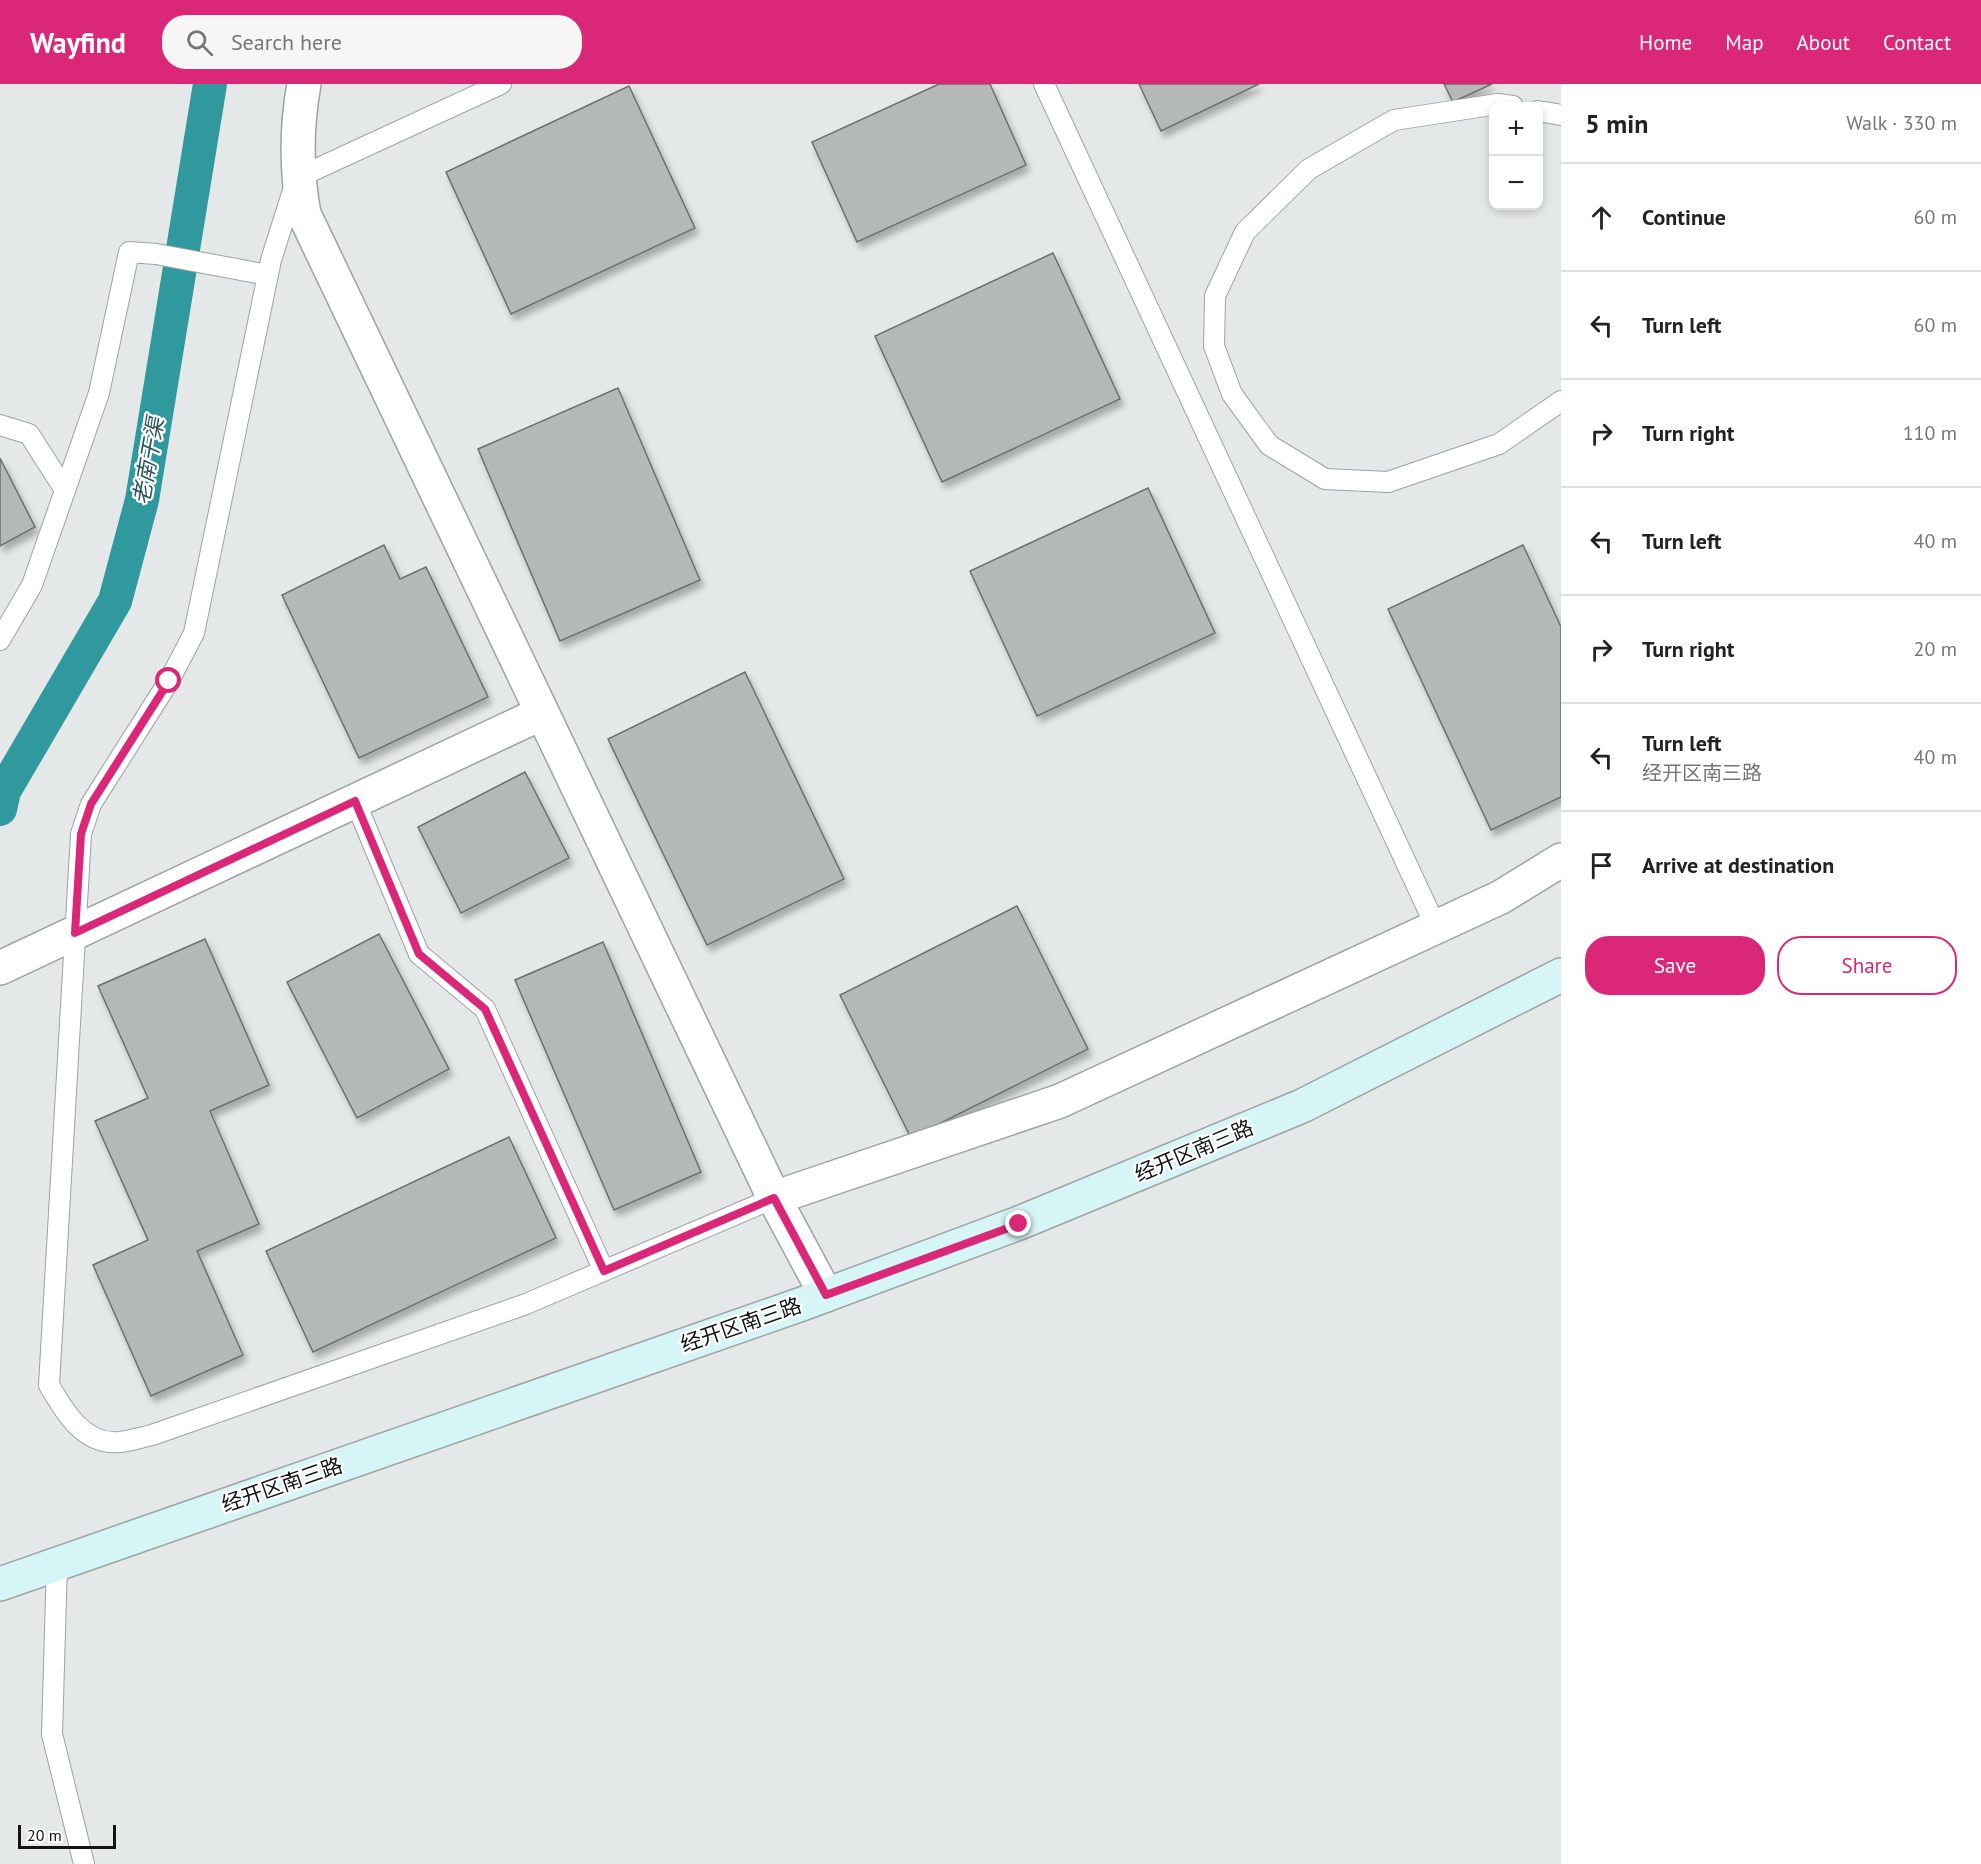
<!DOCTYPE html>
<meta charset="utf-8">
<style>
body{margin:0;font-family:"PT Sans","Noto Sans SC",sans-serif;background:#f6f6f6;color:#222}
.controls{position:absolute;right:18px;top:18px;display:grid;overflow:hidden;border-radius:12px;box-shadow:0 3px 9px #0003}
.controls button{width:54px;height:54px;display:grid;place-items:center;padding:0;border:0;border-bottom:2px solid #e0e0e0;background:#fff;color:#222;font:30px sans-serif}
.scale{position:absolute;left:18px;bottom:15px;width:98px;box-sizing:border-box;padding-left:6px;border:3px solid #121313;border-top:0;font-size:16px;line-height:21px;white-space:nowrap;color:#121313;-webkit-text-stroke:4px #fff;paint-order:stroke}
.stop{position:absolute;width:18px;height:18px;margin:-14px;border:4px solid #db2777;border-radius:50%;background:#fff}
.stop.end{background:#db2777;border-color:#fff;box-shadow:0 2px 6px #0008}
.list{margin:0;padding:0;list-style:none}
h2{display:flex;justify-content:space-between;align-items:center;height:78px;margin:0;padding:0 24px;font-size:26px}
h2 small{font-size:20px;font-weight:400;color:#767676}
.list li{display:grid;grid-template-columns:39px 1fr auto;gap:18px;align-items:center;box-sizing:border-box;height:108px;padding:0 24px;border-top:2px solid #e0e0e0}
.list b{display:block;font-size:22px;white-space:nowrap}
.list p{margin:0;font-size:20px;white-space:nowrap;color:#767676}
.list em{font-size:20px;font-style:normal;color:#767676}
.actions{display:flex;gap:12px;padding:18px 24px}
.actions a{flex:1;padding:14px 0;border:2px solid #db2777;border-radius:24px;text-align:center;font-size:21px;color:#db2777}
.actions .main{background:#db2777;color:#fff}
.icon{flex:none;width:33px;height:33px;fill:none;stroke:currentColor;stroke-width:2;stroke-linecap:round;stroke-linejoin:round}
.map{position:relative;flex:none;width:1561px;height:1780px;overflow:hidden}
header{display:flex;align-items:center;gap:36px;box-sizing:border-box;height:84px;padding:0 30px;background:#db2777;color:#fff}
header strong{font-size:28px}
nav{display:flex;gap:33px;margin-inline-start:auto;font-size:21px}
.search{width:420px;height:54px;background:#f6f6f6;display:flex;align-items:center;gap:15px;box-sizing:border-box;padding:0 21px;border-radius:24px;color:#767676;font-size:22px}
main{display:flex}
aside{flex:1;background:#fff}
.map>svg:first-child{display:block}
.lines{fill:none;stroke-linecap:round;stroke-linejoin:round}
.canal{stroke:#2f999e;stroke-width:34}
.building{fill:#b4b8b8;stroke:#6b6f6f;stroke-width:1.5;filter:url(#shadow)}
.lane-casing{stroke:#9ea2a2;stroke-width:22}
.street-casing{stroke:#9ea2a2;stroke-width:36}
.secondary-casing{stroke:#9ea2a2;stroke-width:36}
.lane{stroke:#fff;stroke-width:20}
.street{stroke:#fff;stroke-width:33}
.secondary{stroke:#d6f5f6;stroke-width:33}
.route{stroke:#db2777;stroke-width:8}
.labels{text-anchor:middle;stroke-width:4.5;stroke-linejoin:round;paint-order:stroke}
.street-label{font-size:21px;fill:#121313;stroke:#fff}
.water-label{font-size:22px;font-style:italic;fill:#2b5759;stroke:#fff}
</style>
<header>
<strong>Wayfind</strong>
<div class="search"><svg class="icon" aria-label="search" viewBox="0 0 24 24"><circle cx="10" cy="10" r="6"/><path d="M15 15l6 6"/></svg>Search here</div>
<nav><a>Home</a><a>Map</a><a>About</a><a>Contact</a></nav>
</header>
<main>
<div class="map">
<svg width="1561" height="1780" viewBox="0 0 1561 1780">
<defs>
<filter id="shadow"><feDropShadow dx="3.5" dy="6" stdDeviation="3" flood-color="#0004"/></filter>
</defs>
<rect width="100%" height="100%" fill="#e4e8e8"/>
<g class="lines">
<path class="canal" d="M0,725l4,-18 111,-190 27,-101 68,-416"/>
</g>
<path class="building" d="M939,0h51l36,81 -169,77 -45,-100z
M1139,0h120l-98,47z
M1444,0h48l-39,18z
M629,2l66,142 -184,86 -65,-142z
M1053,169l67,146 -178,83 -67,-146z
M618,304l82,192 -140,61 -82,-192z
M0,374l35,69 -35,19z
M1148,404l67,145 -178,83 -67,-145z
M384,461l16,34 26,-12 62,130 -129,61 -77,-163z
M1523,461l38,82v170l-70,33 -103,-221z
M745,588l99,207 -137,66 -99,-206z
M525,688l44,86 -108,55 -43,-86z
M1017,822l71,143 -177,89 -71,-143z
M379,850l70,135 -92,49 -70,-136z
M205,855l64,146 -59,26 49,113 -62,27 46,104 -92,41 -58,-131 55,-25 -53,-119 53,-23 -50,-112z
M603,858l98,230 -87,38 -99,-230z
M509,1053l47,101 -243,114 -47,-101z"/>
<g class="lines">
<defs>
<path id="lane" d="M501,0l-204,94 -26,82 -77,373 -25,48 -78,123 -10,30 -32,551c15,26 35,61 71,57 11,-1 22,-5 32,-7l374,-131 248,-106
M1044,0l392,843
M1513,22l-15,-2 -104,16 -85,49 -64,63 -30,64 -1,50 18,48 37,51 56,34 63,3 111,-38 62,-43
M1538,27l23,4
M0,341l29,9 36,56
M0,556l32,-55 67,-192 30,-141 27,2 112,21
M355,717l64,153 66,55 119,262
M57,1479l-5,171 32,130"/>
<path id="street" d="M304,0c-8,44 -8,86 0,130l470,984 286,-97 441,-204 60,-37
M0,884l542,-255
M774,1114l52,97"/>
<path id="secondary" d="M0,1500l802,-280 217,-81 283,-117 259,-131"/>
</defs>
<use href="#lane" class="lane-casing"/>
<use href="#street" class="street-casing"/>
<use href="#secondary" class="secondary-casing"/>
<use href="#lane" class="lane"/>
<use href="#street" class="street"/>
<use href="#secondary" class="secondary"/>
</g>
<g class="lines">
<path class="route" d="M169,597l-78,123 -10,30 -6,99 280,-132 64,153 66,55 119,262 170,-73 52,97 193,-71"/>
</g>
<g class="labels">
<g class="street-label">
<text transform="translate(1194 1067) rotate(-23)" y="7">经开区南三路</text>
<text transform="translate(741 1241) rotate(-19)" y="7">经开区南三路</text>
<text transform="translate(282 1401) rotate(-19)" y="7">经开区南三路</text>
</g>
<g class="water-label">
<text transform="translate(148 377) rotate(-80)" y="8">老南干渠</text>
</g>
</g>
</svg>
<div class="controls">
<button>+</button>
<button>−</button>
</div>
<div class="scale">20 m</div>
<div class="stop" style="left:169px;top:597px"></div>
<div class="stop end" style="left:1019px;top:1140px"></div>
</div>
<aside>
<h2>5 min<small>Walk · 330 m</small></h2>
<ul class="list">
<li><svg class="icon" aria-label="ahead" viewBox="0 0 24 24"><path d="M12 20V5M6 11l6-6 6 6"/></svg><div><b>Continue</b></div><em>60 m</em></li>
<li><svg class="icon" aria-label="left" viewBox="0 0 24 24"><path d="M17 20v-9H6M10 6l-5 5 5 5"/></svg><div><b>Turn left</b></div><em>60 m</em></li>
<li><svg class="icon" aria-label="right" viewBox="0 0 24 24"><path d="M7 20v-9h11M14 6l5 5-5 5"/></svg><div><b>Turn right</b></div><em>110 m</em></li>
<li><svg class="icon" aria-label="left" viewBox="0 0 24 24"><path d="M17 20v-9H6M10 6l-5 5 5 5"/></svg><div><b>Turn left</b></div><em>40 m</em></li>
<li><svg class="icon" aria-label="right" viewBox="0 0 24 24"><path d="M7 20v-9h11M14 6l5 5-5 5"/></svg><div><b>Turn right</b></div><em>20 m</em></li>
<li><svg class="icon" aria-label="left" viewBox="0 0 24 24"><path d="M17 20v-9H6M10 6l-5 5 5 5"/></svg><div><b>Turn left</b><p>经开区南三路</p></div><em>40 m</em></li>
<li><svg class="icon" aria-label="arrive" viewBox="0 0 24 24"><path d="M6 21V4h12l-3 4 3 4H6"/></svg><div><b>Arrive at destination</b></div></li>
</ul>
<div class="actions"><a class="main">Save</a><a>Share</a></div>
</aside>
</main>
